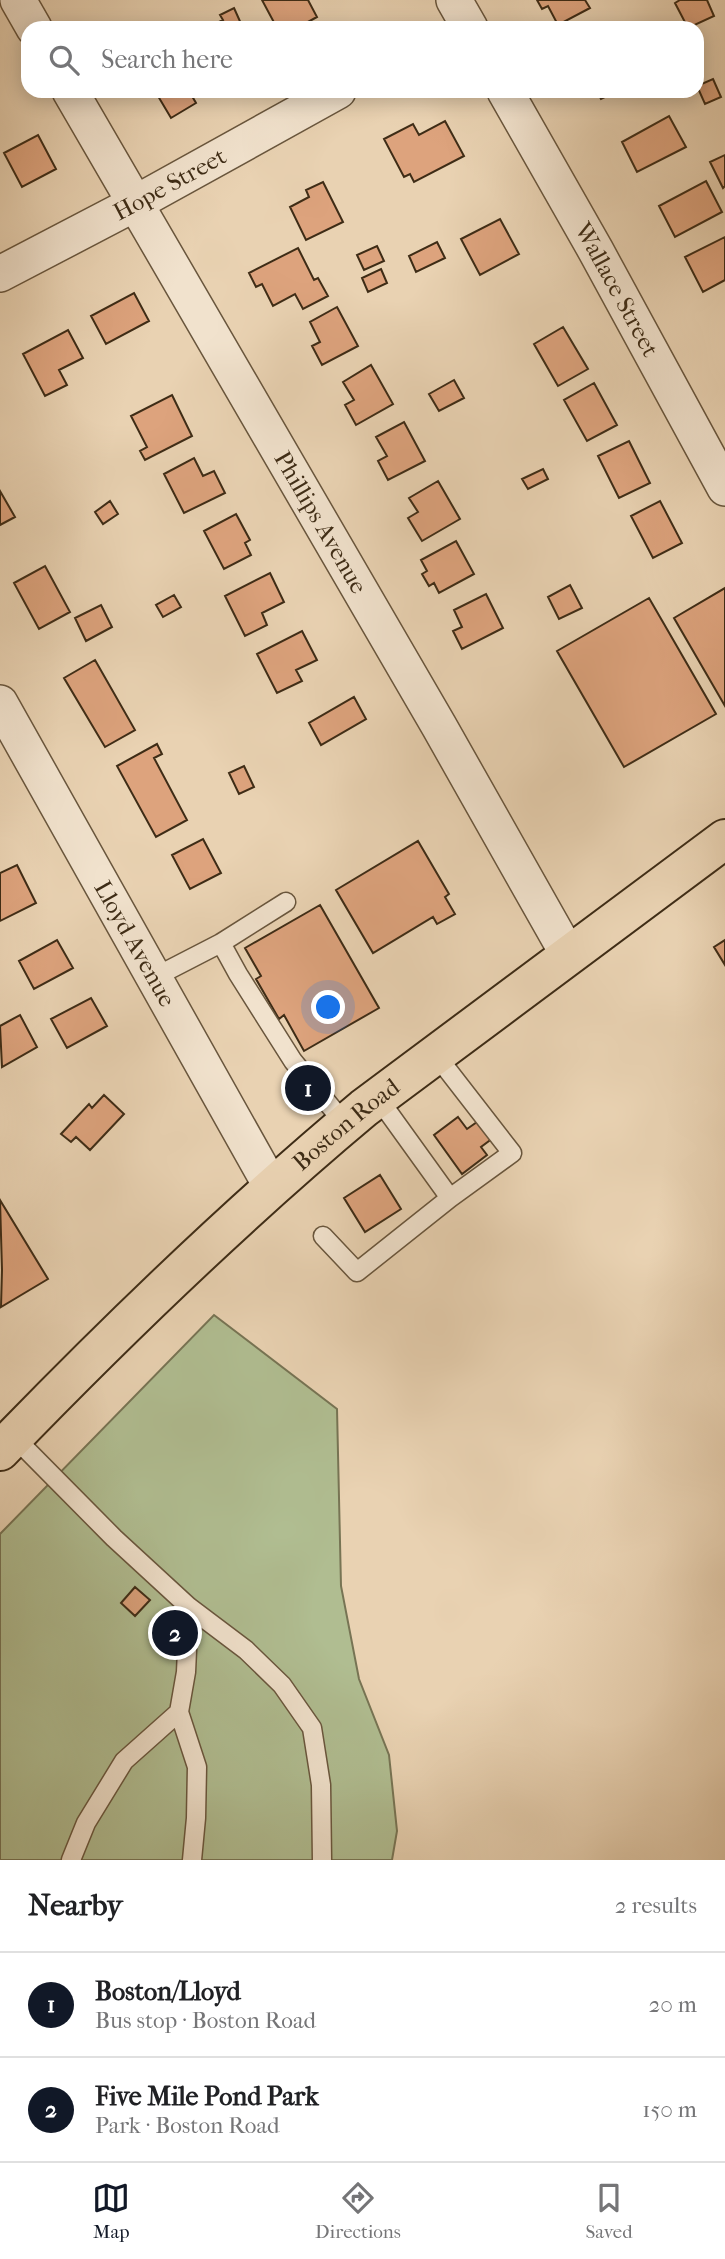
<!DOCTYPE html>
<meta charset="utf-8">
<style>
body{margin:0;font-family:"IM FELL French Canon",serif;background:#f2f2f2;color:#202124}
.you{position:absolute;left:329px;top:1008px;width:24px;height:24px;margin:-18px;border:5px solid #fff;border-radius:50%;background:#1a73e8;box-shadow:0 0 0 10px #1a73e833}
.badge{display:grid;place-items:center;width:46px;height:46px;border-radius:50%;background:#111827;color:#fff;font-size:23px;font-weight:700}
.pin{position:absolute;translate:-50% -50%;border:4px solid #fff;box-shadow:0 2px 7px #0006}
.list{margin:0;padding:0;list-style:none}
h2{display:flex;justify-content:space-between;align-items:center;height:91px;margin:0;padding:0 28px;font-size:30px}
h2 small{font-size:23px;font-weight:400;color:#757577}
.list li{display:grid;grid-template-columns:46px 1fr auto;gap:21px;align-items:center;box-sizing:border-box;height:105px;padding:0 28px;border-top:2px solid #e0e0e0}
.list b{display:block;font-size:26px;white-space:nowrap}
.list p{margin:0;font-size:23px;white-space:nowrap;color:#757577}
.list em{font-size:23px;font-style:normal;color:#757577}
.icon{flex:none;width:38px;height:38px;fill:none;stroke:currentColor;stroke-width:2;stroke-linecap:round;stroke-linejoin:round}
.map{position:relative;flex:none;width:725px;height:1860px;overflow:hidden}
.search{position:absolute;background:#fff;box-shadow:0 4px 18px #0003;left:21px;right:21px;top:21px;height:77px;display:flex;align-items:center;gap:18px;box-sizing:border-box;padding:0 24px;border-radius:21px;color:#757577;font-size:26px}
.sheet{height:301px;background:#fff}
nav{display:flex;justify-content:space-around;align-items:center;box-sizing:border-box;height:98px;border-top:2px solid #e0e0e0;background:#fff;font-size:19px;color:#757577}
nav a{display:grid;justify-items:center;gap:4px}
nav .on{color:#111827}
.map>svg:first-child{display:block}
.green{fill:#b0bd91;stroke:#777454;stroke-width:2}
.building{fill:#dda37d;stroke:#3e2c16;stroke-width:2}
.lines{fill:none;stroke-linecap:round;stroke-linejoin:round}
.lane-casing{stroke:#69563d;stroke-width:21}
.street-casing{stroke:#69563d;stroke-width:38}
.primary-casing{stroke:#3e2c16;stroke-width:42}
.lane{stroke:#f1e2cd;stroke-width:18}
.street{stroke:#f1e2cd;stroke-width:35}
.primary{stroke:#e9d2b2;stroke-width:38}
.labels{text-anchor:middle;stroke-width:6;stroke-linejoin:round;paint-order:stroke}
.street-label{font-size:24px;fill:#3e2c16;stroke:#f1e2cd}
</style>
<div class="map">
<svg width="725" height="1860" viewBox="0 0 725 1860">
<rect width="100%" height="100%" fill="#e9d2b2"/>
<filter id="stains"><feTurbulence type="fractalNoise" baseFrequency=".00286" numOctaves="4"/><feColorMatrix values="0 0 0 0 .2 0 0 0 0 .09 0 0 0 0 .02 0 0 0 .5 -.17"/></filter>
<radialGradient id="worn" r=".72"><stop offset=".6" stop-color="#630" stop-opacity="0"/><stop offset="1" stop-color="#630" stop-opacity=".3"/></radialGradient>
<path class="green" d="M214,1315l123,94 4,177 18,93 30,76 8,76 -5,29h-392v-326z"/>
<path class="building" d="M262,0h46l9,17 -20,11h-20z
M537,0h48l5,8 -32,17 -10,-19 -6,3z
M680,0h27l7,16 -26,12 -13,-25z
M234,8l9,20h-36l16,-8 -3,-5z
M713,79l8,18 -16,7 -8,-18z
M155,91h34l7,12 -25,15z
M597,91h20l-16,8z
M669,116l17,31 -49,25 -15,-30z
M445,121l19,35 -50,26 -4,-8 -6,3 -20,-38 29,-15 6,11z
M38,135l18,34 -34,18 -18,-34z
M725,155v31l-2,2 -13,-26z
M706,181l16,31 -47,25 -16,-31z
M323,182l20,40 -37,18 -16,-33 19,-10 -3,-7z
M500,219l19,35 -39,21 -19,-36z
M725,237v43l-22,12 -18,-35z
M437,242l8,16 -29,14 -7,-16z
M377,246l7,15 -20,9 -7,-15z
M298,248l16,32 4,-2 10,18 -25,13 -8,-15 -22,12 -11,-22 -6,3 -7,-14z
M381,269l6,14 -19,9 -6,-14z
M134,293l15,28 -43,23 -15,-28z
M337,307l21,39 -36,19 -10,-19 8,-4 -10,-20z
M563,327l25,42 -30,17 -24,-42z
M68,330l15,28 -24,12 8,15 -22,11 -22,-42z
M371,365l22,39 -37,21 -11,-20 9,-5 -11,-18z
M454,380l10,18 -25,13 -10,-17z
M594,383l23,42 -30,16 -23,-41z
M172,395l20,41 -47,24 -5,-9 7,-4 -16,-31z
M404,422l21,39 -37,19 -10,-19 9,-5 -11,-19z
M629,441l21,42 -31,15 -21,-42z
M194,458l9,18 11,-5 11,22 -41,20 -20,-39z
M543,469l5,10 -20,10 -6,-10z
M438,481l22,38 -38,22 -14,-23 10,-6 -9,-14z
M0,491l15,26 -15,8z
M110,501l8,13 -15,10 -8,-12z
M660,501l22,42 -29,15 -22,-42z
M236,514l14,26 -5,3 6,12 -27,14 -20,-38z
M456,541l18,33 -35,19 -5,-10 -5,3 -7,-12 5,-3 -6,-11z
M45,566l25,46 -31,17 -25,-46z
M270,573l14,29 -22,11 5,12 -22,11 -20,-40z
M570,585l12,23 -23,11 -11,-22z
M725,588v118l-51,-88z
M486,594l17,34 -41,21 -9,-18 9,-4 -8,-17z
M174,595l7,12 -18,10 -7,-12z
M649,598l67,116 -92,53 -67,-116z
M101,605l11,22 -26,14 -11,-23z
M302,631l15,29 -21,10 6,11 -25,12 -20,-39z
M95,660l40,70 -30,17 -41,-69z
M354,697l12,22 -45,26 -12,-22z
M157,744l5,10 -8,4 33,62 -31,17 -39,-71z
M244,766l10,21 -15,7 -10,-21z
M203,839l18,34 -31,16 -18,-34z
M418,841l31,53 -4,3 10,17 -18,10 -4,-7 -60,36 -37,-63z
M17,865l19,38 -36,18v-48z
M320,905l59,103 -75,43 -20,-36 -5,4 -23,-40 5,-3 -16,-28z
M57,940l16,28 -39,21 -15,-28z
M725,940v25l-11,-18z
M91,998l16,28 -40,22 -16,-29z
M20,1015l17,32 -35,20 -2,-41z
M104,1095l20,19 -34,36 -14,-13 -5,5 -10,-8 28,-30 3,4z
M458,1117l9,12 13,-9 13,18 -12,9 6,8 -25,19 -28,-39z
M380,1175l21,34 -36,23 -21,-34z
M0,1200l48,79 -47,28 1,-37z
M135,1587l15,13 -15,16 -14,-13z"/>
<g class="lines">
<defs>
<path id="lane" d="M221,943l65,-41
M155,977l66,-34 17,31 55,87 52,63
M378,1098l72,100 62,-45 -76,-98
M323,1236l34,36 93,-74
M14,1437l100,101 75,69 57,43 36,35 30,43 9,57 1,75
M189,1607l-3,65 -7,40 18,55 -1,51 -4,42
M71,1860l15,-37 38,-62 55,-49"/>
<g id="street">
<path d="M18,0l16,28"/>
<path d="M454,0l16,28"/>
<path id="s1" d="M70,91l369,635 130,230"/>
<path id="s2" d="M505,91l91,160 129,237"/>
<path id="s3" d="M0,274l134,-70 204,-113"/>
<path id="s4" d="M0,703l271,483"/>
</g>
<g id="primary">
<path id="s5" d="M0,1451c116,-120 236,-236 364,-343l361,-269"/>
</g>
</defs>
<use href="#lane" class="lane-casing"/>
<use href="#street" class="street-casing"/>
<use href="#primary" class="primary-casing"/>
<use href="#lane" class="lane"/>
<use href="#street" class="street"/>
<use href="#primary" class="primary"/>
</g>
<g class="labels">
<g class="street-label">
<text dy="8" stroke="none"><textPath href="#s3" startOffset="192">Hope Street</textPath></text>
<text dy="8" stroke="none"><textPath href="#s2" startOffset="228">Wallace Street</textPath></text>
<text dy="8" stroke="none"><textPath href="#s1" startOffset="499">Phillips Avenue</textPath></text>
<text dy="8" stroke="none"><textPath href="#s4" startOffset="276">Lloyd Avenue</textPath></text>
<text dy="8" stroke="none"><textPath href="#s5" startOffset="476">Boston Road</textPath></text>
</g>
</g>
<rect width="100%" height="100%" filter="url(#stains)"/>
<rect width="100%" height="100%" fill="url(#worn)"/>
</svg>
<div class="you"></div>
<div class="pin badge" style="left:308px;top:1088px">1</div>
<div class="pin badge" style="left:175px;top:1633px">2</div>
<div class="search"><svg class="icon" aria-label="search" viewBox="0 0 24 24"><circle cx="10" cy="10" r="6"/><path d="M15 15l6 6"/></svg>Search here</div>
</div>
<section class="sheet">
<h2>Nearby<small>2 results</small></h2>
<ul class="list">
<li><span class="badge">1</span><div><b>Boston/Lloyd</b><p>Bus stop · Boston Road</p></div><em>20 m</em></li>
<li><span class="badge">2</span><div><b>Five Mile Pond Park</b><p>Park · Boston Road</p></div><em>150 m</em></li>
</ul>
</section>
<nav>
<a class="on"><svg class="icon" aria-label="map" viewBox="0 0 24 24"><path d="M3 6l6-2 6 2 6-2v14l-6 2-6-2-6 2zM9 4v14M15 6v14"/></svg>Map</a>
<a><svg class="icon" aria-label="directions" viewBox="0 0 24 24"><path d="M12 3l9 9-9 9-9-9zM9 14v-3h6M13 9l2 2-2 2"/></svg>Directions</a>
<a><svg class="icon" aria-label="saved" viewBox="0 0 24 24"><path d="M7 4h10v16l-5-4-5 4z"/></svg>Saved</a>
</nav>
